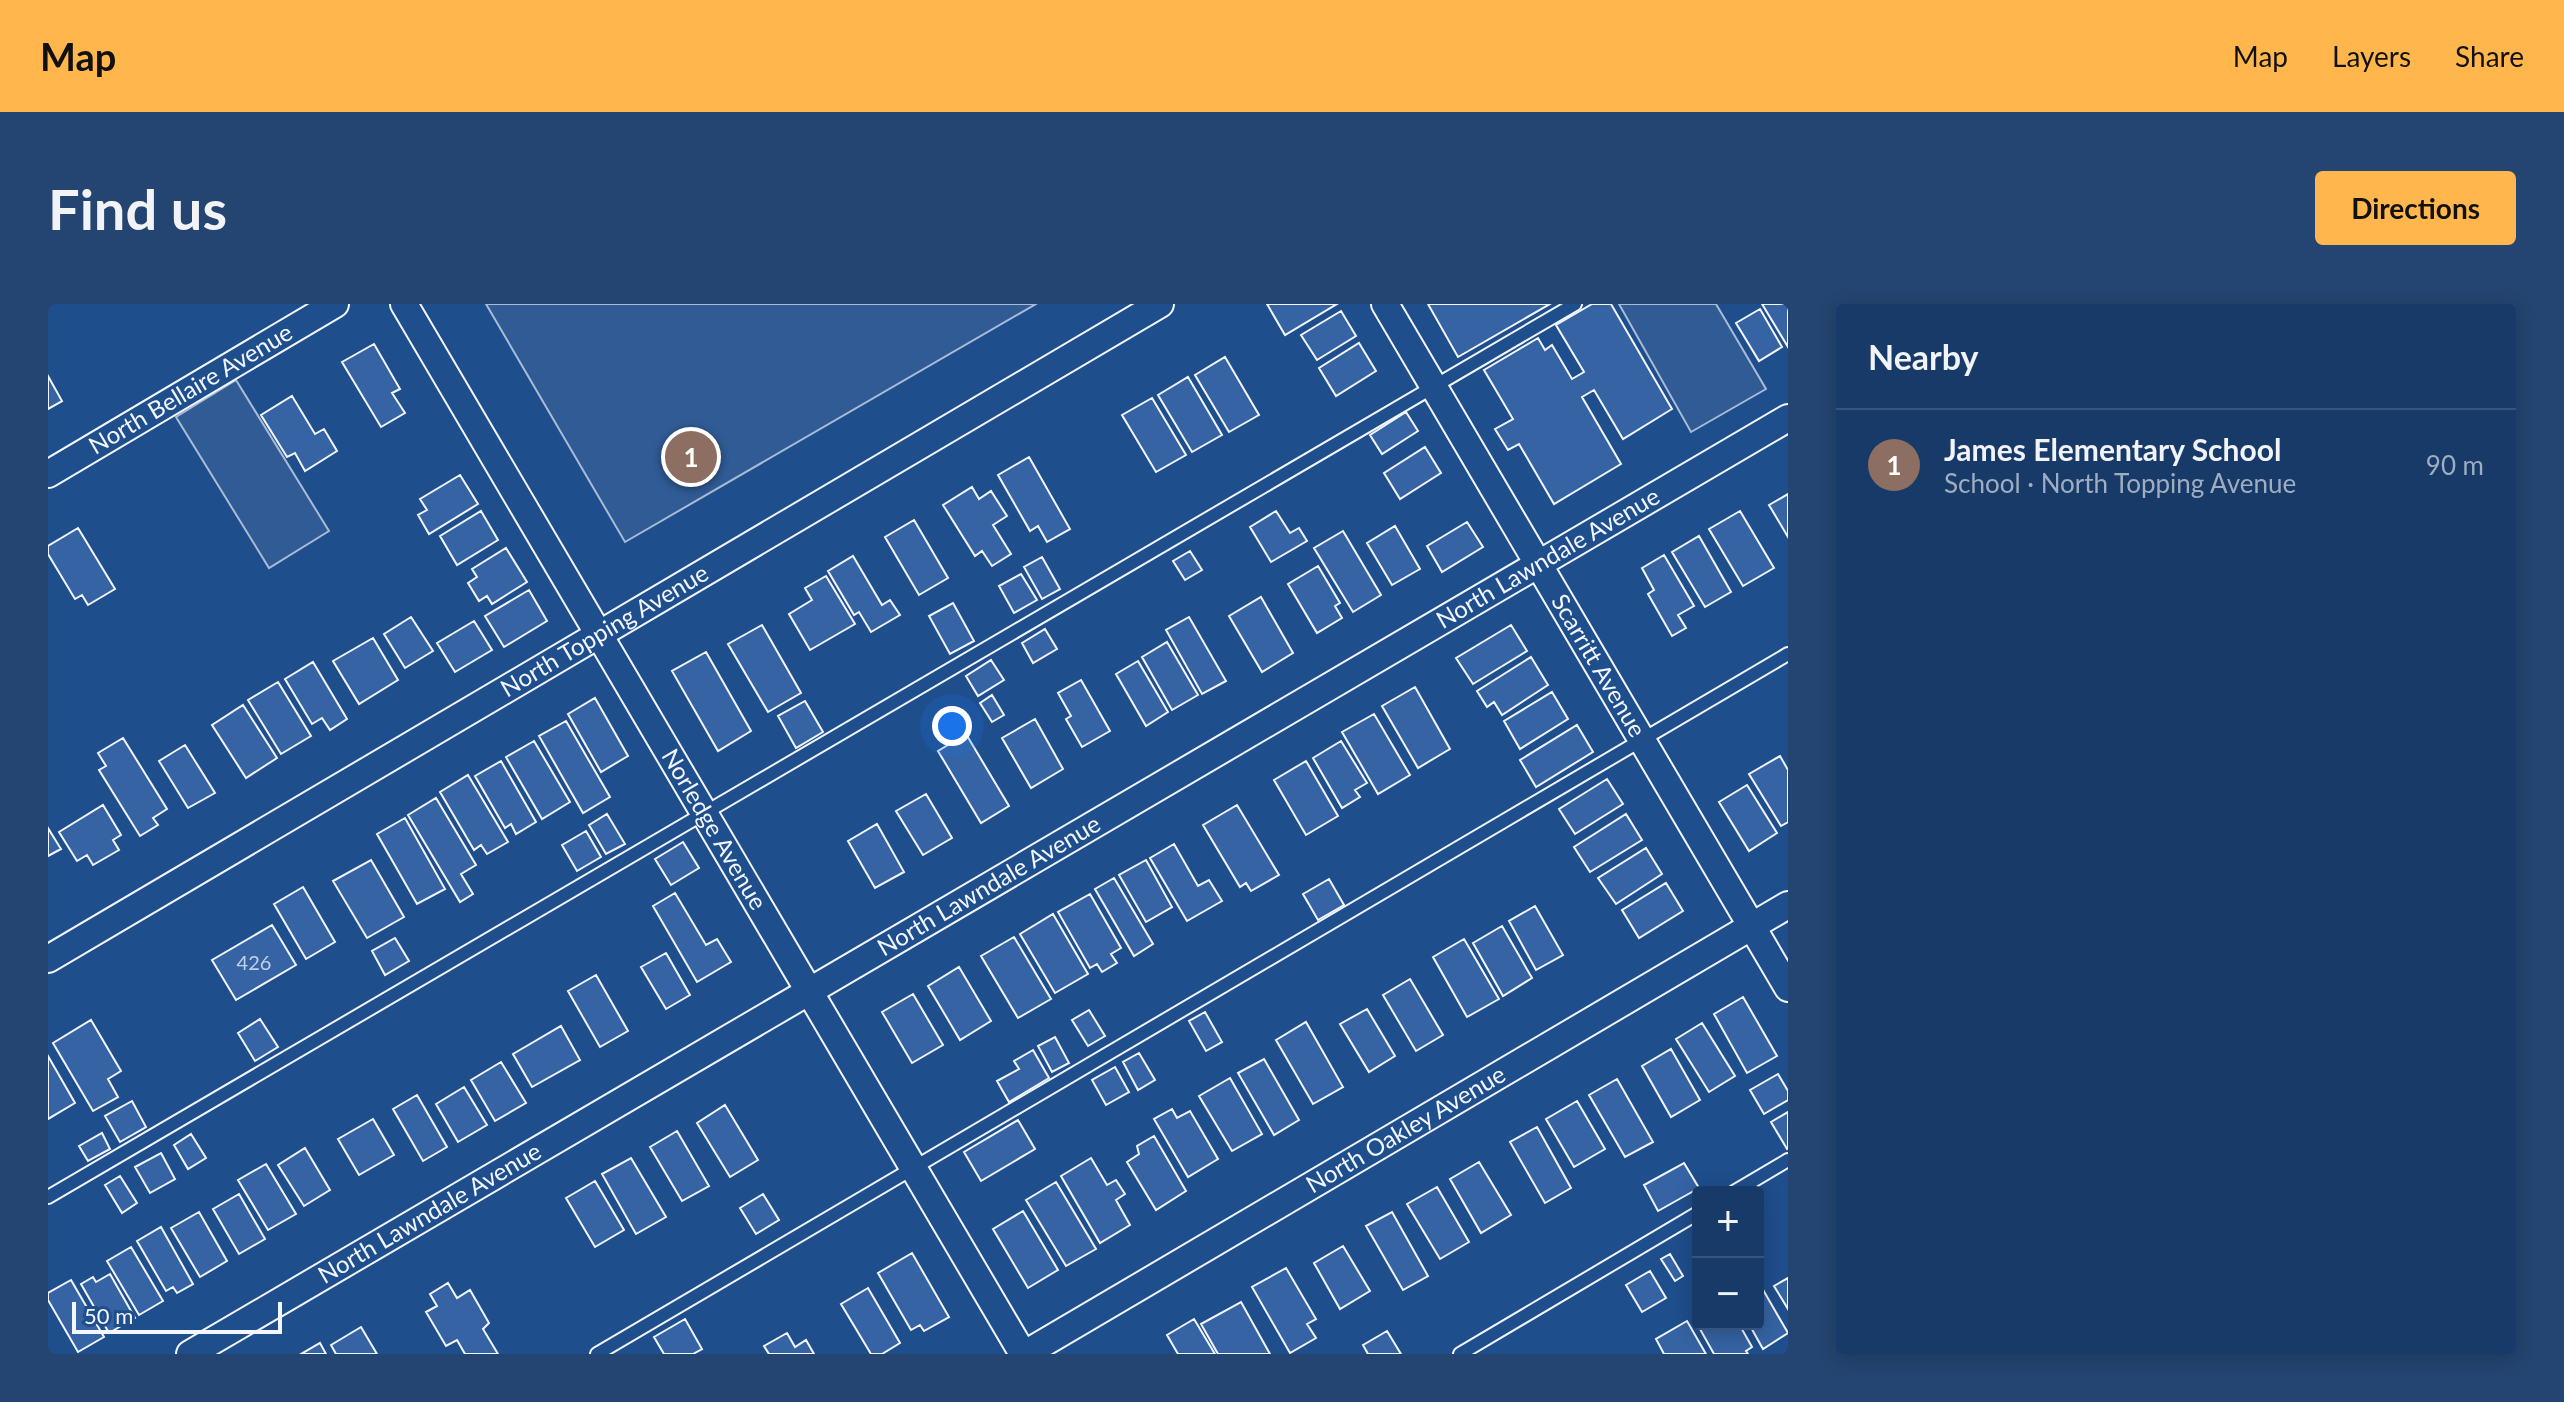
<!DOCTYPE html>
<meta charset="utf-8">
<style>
body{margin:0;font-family:Lato,sans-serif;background:#244571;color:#f1f3f6}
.controls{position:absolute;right:24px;bottom:24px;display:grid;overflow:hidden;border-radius:8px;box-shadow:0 4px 20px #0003}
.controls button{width:72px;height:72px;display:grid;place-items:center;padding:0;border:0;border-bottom:2px solid #36547d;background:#173a69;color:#f1f3f6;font:40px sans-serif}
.scale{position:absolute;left:24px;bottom:20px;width:210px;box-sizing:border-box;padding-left:8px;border:4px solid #f2f6ff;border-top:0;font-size:22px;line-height:28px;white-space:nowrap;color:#f2f6ff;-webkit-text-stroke:6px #1f4e8c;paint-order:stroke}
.you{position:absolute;left:904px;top:422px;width:28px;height:28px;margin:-20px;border:6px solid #fff;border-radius:50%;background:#1a73e8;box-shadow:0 0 0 12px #1a73e833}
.badge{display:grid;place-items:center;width:52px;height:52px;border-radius:50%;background:#ffb74d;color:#fff;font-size:26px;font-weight:700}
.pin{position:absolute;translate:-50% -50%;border:4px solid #fff;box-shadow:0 2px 8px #0006}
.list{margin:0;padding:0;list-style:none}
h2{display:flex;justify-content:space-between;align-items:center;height:104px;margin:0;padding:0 32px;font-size:34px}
h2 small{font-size:26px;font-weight:400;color:#9eadc0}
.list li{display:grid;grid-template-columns:52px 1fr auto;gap:24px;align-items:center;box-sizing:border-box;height:112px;padding:0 32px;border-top:2px solid #36547d}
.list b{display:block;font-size:30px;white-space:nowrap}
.list p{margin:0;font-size:26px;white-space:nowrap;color:#9eadc0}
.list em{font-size:26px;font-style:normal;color:#9eadc0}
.map{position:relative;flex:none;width:1740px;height:1050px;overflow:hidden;border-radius:8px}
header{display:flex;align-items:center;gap:48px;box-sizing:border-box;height:112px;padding:0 40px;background:#ffb74d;color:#111}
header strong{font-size:38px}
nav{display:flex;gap:44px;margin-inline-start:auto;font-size:28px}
.intro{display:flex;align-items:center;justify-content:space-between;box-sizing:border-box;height:192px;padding:0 48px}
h1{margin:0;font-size:56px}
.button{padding:20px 36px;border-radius:8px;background:#ffb74d;color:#111;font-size:28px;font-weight:700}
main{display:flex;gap:48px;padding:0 48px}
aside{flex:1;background:#173a69;border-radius:8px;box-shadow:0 4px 20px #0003}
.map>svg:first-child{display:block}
.built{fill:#305b95;stroke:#a8bbd7;stroke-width:2}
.building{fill:#3563a3;stroke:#f2f6ff;stroke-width:2}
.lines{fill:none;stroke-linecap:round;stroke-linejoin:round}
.service-casing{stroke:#f2f6ff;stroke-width:16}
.minor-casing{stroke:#f2f6ff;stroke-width:30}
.service{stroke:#1f4e8c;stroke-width:12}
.minor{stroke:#1f4e8c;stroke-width:26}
.labels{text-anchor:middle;stroke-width:6;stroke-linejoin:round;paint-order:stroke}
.number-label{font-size:20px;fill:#c3d1e8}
.street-label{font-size:24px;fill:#f2f6ff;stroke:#1f4e8c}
</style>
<header>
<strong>Map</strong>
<nav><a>Map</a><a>Layers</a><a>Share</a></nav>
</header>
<div class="intro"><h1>Find us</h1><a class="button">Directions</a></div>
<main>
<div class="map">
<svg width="1740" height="1050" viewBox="0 0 1740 1050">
<rect width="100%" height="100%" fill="#1f4e8c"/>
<path class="built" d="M438,0h550l-411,238z
M1571,0h97l50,85 -75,43z
M188,76l93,151 -60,37 -93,-151z"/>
<path class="building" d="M1219,0h70l-52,31z
M1380,0h122l-92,53z
M1544,0h19l61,105 -49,30 -29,-49 -12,7 39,67 -67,40 -35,-60 -11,6 -13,-21 18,-10 -29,-49 54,-32 7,12 7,-5 20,34 12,-7 -28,-47z
M1714,0h26v43z
M1712,5l22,38 -23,14 -23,-38z
M1293,7l15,25 -39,24 -16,-25z
M1311,39l17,28 -40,25 -17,-28z
M326,40l26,45 -8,4 13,20 -24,14 -39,-65z
M1177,53l34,58 -30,17 -34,-57z
M0,72l14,25 -14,8z
M1140,73l34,58 -30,17 -34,-57z
M244,92l23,38 9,-5 13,22 -32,20 -10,-18 -8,4 -26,-42z
M1104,94l34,57 -30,17 -34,-57z
M1358,108l12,19 -36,23 -12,-19z
M1377,143l16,26 -41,26 -16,-26z
M981,153l41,72 -23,13 -9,-16 -8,5 -32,-56z
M412,171l18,29 -49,30 -11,-19 9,-5 -7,-11z
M924,183l7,12 12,-8 16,25 -14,9 18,29 -19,12 -10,-15 -7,5 -32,-51z
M1740,190v43l-19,-32z
M433,207l17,29 -41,25 -17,-29z
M1228,207l14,22 9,-5 8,13 -36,21 -21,-35z
M1692,207l34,57 -31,18 -34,-57z
M866,216l34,58 -29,17 -34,-58z
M1419,218l16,25 -41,25 -15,-26z
M1347,222l25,43 -28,16 -25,-42z
M30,224l37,61 -27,16 -6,-10 -7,4 -27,-45v-8z
M1295,227l38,64 -28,17 -39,-64z
M1651,232l32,56 -26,15 -33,-55z
M458,244l21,34 -35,22 -5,-8 -8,5 -11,-18 9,-6 -5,-8z
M1142,247l12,19 -17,10 -12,-19z
M1616,251l30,51 -16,9 8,13 -14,8 -24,-42 6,-4 -12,-22z
M805,252l29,49 8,-5 10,15 -29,17 -12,-20 -5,3 -26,-44z
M994,253l18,32 -18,10 -18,-32z
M1270,262l22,37 -5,3 7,12 -25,15 -29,-49z
M973,270l16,26 -23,13 -15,-27z
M778,272l29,48 -45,26 -21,-36 23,-14 -7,-12z
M481,286l18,31 -43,26 -19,-31z
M1213,293l32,56 -31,19 -33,-56z
M905,299l21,38 -24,13 -21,-38z
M363,313l22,34 -28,17 -21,-34z
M1141,313l37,64 -24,13 -36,-64z
M426,317l18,29 -37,22 -18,-29z
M714,321l39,68 -33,19 -40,-68z
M1463,321l16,26 -54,33 -17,-26z
M997,325l12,20 -24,14 -11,-20z
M325,334l25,42 -39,24 -26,-43z
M1119,338l31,53 -26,15 -30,-53z
M658,348l45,79 -33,20 -46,-80z
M1483,353l17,28 -46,30 -8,-13 -7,5 -10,-16z
M943,356l13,20 -26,16 -12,-20z
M1090,357l30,51 -22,14 -30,-52z
M265,358l34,57 -17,11 -8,-12 -10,6 -27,-45z
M1033,376l29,51 -28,16 -16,-28 5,-3 -13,-23z
M230,378l33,54 -30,18 -33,-54z
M1367,383l35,62 -32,19 -36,-62z
M1504,388l16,27 -48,30 -16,-28z
M944,391l12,20 -12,7 -12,-19z
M547,394l33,58 -27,16 -33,-58z
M757,397l18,31 -27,16 -18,-32z
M195,401l34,53 -31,20 -34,-53z
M1326,410l36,61 -32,19 -36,-62z
M987,415l28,50 -32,19 -29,-50z
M518,417l44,76 -27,16 -44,-77z
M1529,421l16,27 -57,35 -16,-27z
M918,430l43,72 -28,17 -43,-72z
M75,434l44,71 -14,9 5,7 -18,11 -41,-66 7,-4 -8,-13z
M486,437l36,61 -28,17 -36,-62z
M1293,437l26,42 -12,7 5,7 -18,11 -29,-50z
M137,441l30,48 -27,15 -29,-47z
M1732,452l8,14v52l-7,4 -32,-52z
M453,457l35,61 -20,12 -5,-10 -6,4 -30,-52z
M1258,457l32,55 -32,19 -32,-55z
M420,471l40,67 -21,12 -6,-9 -7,5 -34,-58z
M1559,475l16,25 -48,30 -16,-25z
M1699,481l30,48 -28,18 -30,-49z
M878,490l26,44 -29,17 -27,-44z
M388,494l40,67 -15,9 12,20 -13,8 -52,-87z
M55,501l18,30 -8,5 6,10 -26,15 -6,-10 -10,6 -18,-29z
M1189,501l42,70 -28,16 -5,-8 -6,4 -37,-62z
M559,510l18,30 -19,10 -17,-29z
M1578,510l16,26 -52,32 -16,-25z
M357,514l40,71 -28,15 -40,-70z
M829,520l27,48 -29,16 -27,-47z
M0,524l13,21 -13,7z
M538,527l15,26 -24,14 -15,-26z
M635,538l16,26 -28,17 -16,-26z
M1126,540l24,42 11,-6 13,21 -35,20 -37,-63z
M1598,544l16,26 -46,30 -18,-26z
M323,556l33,57 -37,21 -34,-57z
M1098,556l26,47 -26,15 -27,-47z
M1066,574l39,66 -19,12 -39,-67z
M1281,575l15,26 -26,15 -15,-26z
M1618,579l17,28 -44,27 -17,-28z
M255,583l32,55 -29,17 -32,-55z
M627,589l31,52 11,-6 14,23 -34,20 -44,-76z
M1042,590l31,54 -10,6 6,9 -15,9 -5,-8 -7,4 -32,-56z
M1487,602l28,49 -27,15 -27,-49z
M1005,610l35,60 -33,19 -35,-59z
M224,621l24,40 -60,35 -24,-40z
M1454,622l30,52 -29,18 -30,-53z
M966,633l37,62 -33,19 -37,-62z
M347,634l14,23 -24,14 -13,-24z
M1416,635l35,60 -32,18 -34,-60z
M618,649l24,42 -24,14 -25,-42z
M911,663l32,54 -31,19 -32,-54z
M548,671l32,56 -28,16 -32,-56z
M1362,675l33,56 -27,16 -33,-56z
M865,690l30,51 -31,18 -30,-51z
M1695,693l34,59 -30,17 -33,-59z
M1319,705l28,47 -26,16 -29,-48z
M1041,706l16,26 -17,10 -16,-26z
M1157,708l17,30 -16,9 -17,-30z
M212,715l18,28 -23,14 -17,-28z
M43,716l30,51 -13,8 10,18 -25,14 -40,-68z
M1258,718l37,65 -30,17 -37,-64z
M1654,719l33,53 -26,16 -33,-53z
M513,722l19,34 -48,27 -19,-33z
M1007,733l14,26 -17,9 -14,-26z
M1623,745l29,51 -29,17 -29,-51z
M985,746l16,28 -40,24 -12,-21 22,-12 -5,-8z
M1091,749l16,27 -17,10 -15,-28z
M0,752l27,47 -27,16z
M1216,755l35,61 -25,15 -36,-62z
M453,758l25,41 -31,18 -24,-41z
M1067,763l14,25 -23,13 -14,-25z
M1730,770l10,17v9l-24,14 -14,-24z
M1182,774l32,56 -30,17 -33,-55z
M1569,775l36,63 -28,15 -36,-62z
M416,783l23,38 -29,17 -22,-38z
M369,791l30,52 -24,14 -30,-52z
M84,797l14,26 -26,15 -15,-26z
M1529,797l28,48 -31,18 -28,-48z
M677,801l33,55 -28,17 -33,-54z
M1124,805l5,9 13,-7 28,48 -30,18 -34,-58z
M1740,808v36l-1,1 -16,-27z
M325,815l21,36 -35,20 -21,-36z
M970,816l17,29 -54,32 -17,-29z
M1489,823l34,61 -26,15 -35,-61z
M629,827l32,55 -27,15 -32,-54z
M54,829l8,16 -22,12 -9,-15z
M143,830l15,24 -18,11 -14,-24z
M1106,832l32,55 -30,19 -29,-48 12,-8 -2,-8z
M257,844l25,42 -26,16 -26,-41z
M113,849l14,26 -25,14 -15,-26z
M583,854l35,59 -30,17 -34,-60z
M1043,854l16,27 9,-5 9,14 -9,6 14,25 -30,18 -39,-67z
M1431,858l32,53 -30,18 -31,-54z
M1636,859l15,25 -41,23 -14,-26z
M218,860l30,50 -28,16 -30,-50z
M72,872l17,27 -15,10 -17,-28z
M547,877l29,49 -29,17 -29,-49z
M1008,878l40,67 -30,17 -40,-66z
M1389,883l32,55 -29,17 -33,-55z
M191,890l26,45 -26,15 -26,-45z
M715,890l16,26 -23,14 -16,-26z
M975,907l35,59 -30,18 -35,-59z
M151,908l28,49 -27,16 -29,-49z
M1344,908l36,64 -25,14 -37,-64z
M113,923l32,57 -16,9 -4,-6 -7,4 -29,-50z
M1295,942l27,45 -30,18 -26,-46z
M83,943l32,54 -24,14 -32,-54z
M864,949l37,64 -25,14 -4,-6 -9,5 -33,-57z
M1622,950l13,22 -8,5 -14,-22z
M1238,964l30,51 -9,5 9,14 -26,15 -38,-66z
M1602,967l16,27 -24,14 -16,-27z
M62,970l25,44 -26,15 -28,-49 12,-7 3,5z
M1740,974v31l-14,-23z
M23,976l33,57 -26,15 -30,-52v-7z
M1710,977l30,52 -25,16 -14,-25h9z
M400,979l9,15 13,-8 19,33 -6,6 15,25h-33l-8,-14 -11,6 -20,-34 11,-6 -7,-12z
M820,984l32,55 -18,11h-11l-30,-50z
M1193,998l29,52h-52l-17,-30z
M637,1015l17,30 -9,5h-29l-10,-17z
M1146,1015l21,35h-37l-11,-19z
M1639,1017l19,33h-42l-8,-15z
M1650,1017v3h41l13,23 -6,4 2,3h-34l-18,-32z
M313,1023l16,27h-41l-5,-9z
M1339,1027l14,23h-33l-5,-9z
M739,1029l8,14 11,-7 8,14h-45l-5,-8z
M272,1039l6,11h-25z"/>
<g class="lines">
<defs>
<path id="service" d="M1686,888l54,-32
M0,893l1527,-893
M549,1050l1191,-700
M1412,1050l238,-141"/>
<g id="minor">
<path id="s1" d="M356,0l619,1050"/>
<path id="s2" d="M1337,0l403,684"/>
<path id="s3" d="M0,170l287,-170"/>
<path id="s4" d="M0,655l1112,-655"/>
<path id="s5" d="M142,1050l1598,-936"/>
<path id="s6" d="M977,1050l763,-449"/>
</g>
</defs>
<use href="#service" class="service-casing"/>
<use href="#minor" class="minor-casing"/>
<use href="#service" class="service"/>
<use href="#minor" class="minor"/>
</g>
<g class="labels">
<g class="number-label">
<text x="206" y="666">426</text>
</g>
<g class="street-label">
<text dy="8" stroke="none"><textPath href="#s3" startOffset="166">North Bellaire Avenue</textPath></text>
<text dy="8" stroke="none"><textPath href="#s5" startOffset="1574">North Lawndale Avenue</textPath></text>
<text dy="8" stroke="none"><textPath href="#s4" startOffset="646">North Topping Avenue</textPath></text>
<text dy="8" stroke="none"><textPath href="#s2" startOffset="420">Scarritt Avenue</textPath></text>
<text dy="8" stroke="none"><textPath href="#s1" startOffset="610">Norledge Avenue</textPath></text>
<text dy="8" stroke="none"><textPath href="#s5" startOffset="926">North Lawndale Avenue</textPath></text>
<text dy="8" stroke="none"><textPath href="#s6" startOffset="442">North Oakley Avenue</textPath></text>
<text dy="8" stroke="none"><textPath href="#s5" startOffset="278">North Lawndale Avenue</textPath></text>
</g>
</g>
</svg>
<div class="controls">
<button>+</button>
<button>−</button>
</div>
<div class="scale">50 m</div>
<div class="you"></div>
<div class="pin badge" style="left:643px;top:153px;background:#8d6e63">1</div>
</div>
<aside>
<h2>Nearby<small></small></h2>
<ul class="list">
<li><span class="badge" style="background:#8d6e63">1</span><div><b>James Elementary School</b><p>School · North Topping Avenue</p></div><em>90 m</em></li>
</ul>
</aside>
</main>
